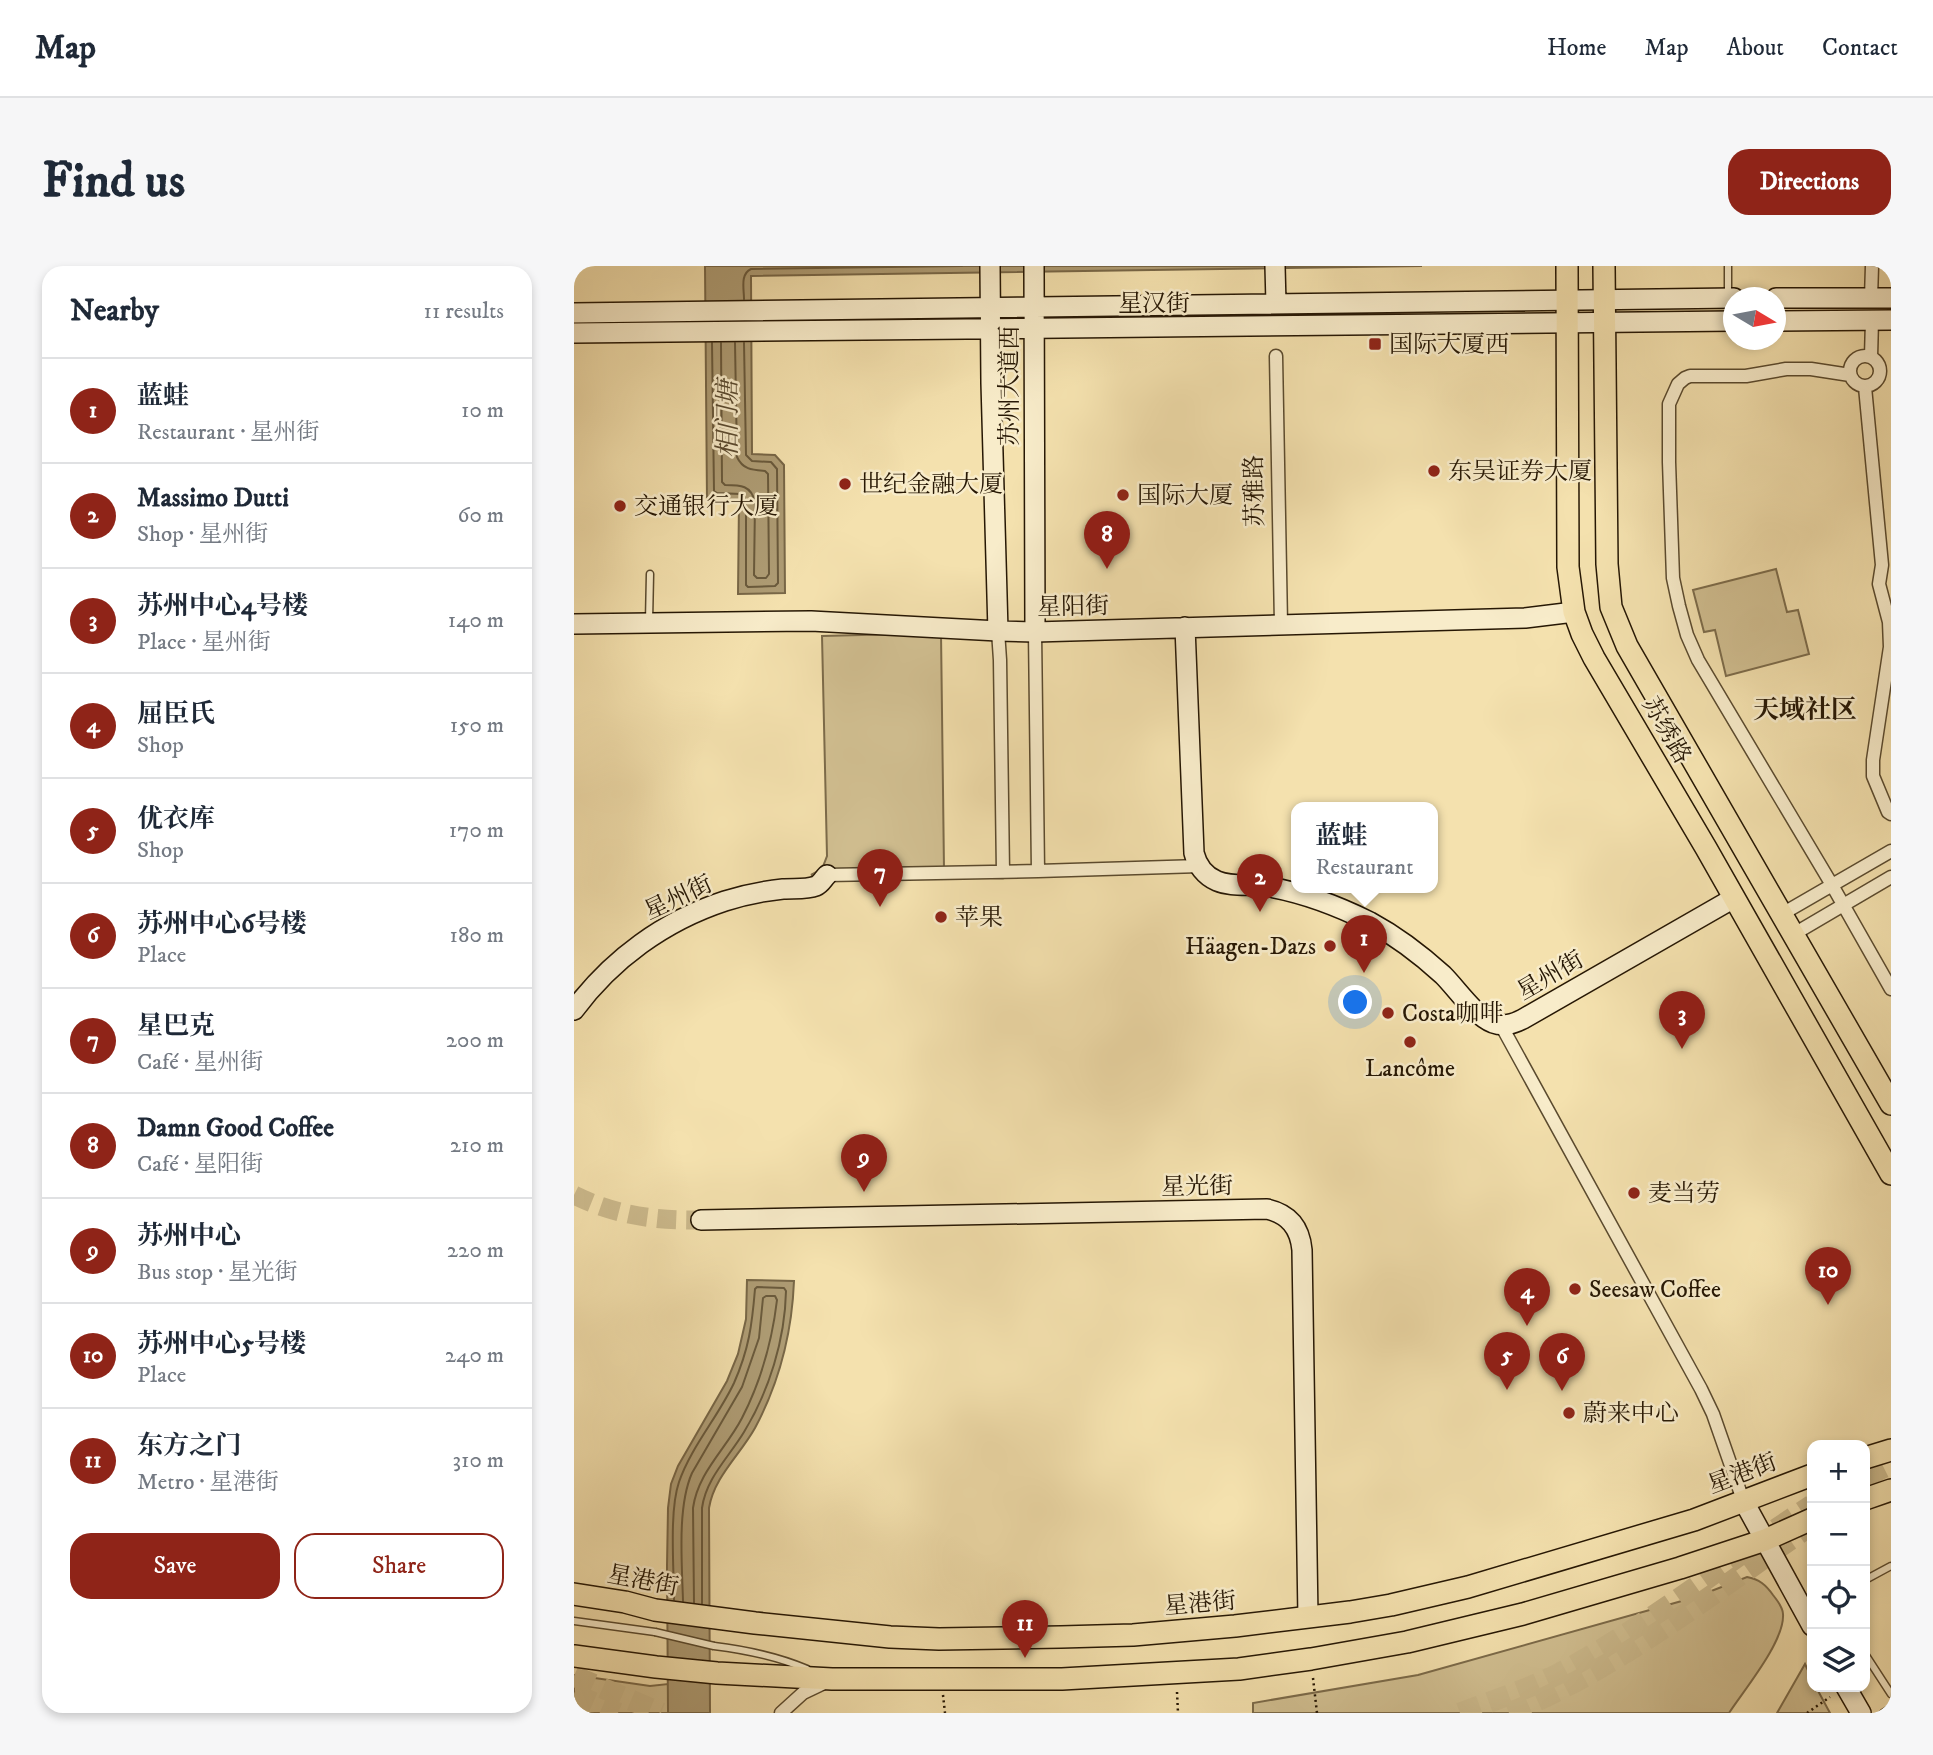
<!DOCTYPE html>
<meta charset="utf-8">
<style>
body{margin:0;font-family:"IM FELL DW Pica","Noto Serif SC",serif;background:#f6f6f7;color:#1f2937}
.controls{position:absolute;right:21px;bottom:21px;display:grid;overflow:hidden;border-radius:14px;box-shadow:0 4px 10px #0003}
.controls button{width:63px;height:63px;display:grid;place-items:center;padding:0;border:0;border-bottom:2px solid #e0e1e3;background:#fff;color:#1f2937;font:35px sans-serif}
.compass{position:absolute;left:1149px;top:21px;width:63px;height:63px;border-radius:50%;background:#fff;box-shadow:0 4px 10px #0003;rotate:100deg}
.you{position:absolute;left:782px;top:737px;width:24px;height:24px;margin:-18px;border:5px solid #fff;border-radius:50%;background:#1a73e8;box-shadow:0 0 0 10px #1a73e833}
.badge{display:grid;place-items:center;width:46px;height:46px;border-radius:50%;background:#8f2418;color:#fff;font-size:23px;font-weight:700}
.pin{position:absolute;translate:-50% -58px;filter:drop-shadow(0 2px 4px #0008)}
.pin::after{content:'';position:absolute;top:37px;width:24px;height:21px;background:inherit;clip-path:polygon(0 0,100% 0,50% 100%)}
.popup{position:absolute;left:717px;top:536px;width:147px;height:91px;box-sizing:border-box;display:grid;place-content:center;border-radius:14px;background:#fff;filter:drop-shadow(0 2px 5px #0005);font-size:23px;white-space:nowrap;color:#747a83}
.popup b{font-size:26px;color:#1f2937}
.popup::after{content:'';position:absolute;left:50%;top:100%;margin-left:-14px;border:14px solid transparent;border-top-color:#fff}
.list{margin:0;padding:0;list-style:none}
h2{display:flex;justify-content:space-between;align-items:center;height:91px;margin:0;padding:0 28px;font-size:30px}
h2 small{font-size:23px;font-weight:400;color:#747a83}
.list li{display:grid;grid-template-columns:46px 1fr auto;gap:21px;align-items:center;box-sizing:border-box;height:105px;padding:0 28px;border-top:2px solid #e0e1e3}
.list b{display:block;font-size:26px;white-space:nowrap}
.list p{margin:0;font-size:23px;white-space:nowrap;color:#747a83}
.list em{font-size:23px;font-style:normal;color:#747a83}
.actions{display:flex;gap:14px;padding:21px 28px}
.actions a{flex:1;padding:16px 0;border:2px solid #8f2418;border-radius:21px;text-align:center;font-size:24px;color:#8f2418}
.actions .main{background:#8f2418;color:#fff}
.icon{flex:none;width:38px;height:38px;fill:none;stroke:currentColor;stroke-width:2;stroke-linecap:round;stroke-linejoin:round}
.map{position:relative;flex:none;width:1317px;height:1447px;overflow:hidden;border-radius:21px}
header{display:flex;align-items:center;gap:42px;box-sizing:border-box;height:98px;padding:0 35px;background:#fff;border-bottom:2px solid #e0e1e3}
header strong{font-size:33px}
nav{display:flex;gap:38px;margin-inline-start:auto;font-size:24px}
.intro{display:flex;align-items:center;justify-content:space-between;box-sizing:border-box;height:168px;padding:0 42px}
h1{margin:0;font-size:49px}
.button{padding:18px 32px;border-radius:21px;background:#8f2418;color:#fff;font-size:24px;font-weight:700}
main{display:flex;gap:42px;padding:0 42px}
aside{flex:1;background:#fff;border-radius:21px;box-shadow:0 4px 10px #0003}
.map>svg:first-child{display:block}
.green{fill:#d1bf91;stroke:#7c6b4a;stroke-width:2}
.water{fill:#ae9c74;stroke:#786747;stroke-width:2}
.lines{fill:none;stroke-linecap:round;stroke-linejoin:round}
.shore{stroke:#6a5a3c;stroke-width:2}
.secondary-tunnel{stroke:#cbb98c;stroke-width:19;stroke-dasharray:19 10;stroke-linecap:butt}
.primary-tunnel{stroke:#cbb98c;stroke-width:21;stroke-dasharray:21 10;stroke-linecap:butt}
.lane-casing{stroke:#5a4a2e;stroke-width:9}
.street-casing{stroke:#5a4a2e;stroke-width:15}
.secondary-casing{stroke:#261704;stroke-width:22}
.primary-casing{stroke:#261704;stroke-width:24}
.path{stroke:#261704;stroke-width:2.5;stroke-dasharray:2 3.5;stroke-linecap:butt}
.lane{stroke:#f8ecca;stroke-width:6}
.street{stroke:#f8ecca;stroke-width:12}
.secondary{stroke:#f8ecca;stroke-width:19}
.primary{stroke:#f4e1ae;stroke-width:21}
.lane-bridge-casing{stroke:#5a4a2e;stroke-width:9;stroke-linecap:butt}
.lane-bridge{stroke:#f8ecca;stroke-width:6}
.poi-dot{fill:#8f2418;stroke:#f8ecca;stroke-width:2.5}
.labels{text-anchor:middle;stroke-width:5;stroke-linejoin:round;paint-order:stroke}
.street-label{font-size:24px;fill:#261704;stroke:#f8ecca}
.poi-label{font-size:24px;fill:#261704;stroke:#f8ecca;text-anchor:start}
.water-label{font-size:26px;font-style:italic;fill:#5c4c31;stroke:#f8ecca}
.neighbourhood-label{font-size:26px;font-weight:bold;fill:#261704;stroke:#f8ecca}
</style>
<header>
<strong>Map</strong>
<nav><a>Home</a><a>Map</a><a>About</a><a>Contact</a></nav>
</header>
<div class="intro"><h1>Find us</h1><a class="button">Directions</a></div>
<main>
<aside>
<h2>Nearby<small>11 results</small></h2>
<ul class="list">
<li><span class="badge">1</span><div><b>蓝蛙</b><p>Restaurant · 星州街</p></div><em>10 m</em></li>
<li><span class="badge">2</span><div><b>Massimo Dutti</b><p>Shop · 星州街</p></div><em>60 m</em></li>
<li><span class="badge">3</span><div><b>苏州中心4号楼</b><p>Place · 星州街</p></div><em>140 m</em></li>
<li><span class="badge">4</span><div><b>屈臣氏</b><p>Shop</p></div><em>150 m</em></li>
<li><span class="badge">5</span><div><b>优衣库</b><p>Shop</p></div><em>170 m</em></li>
<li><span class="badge">6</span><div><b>苏州中心6号楼</b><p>Place</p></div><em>180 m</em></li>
<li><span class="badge">7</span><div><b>星巴克</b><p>Café · 星州街</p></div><em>200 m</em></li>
<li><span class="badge">8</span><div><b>Damn Good Coffee</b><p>Café · 星阳街</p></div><em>210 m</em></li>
<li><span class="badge">9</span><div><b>苏州中心</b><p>Bus stop · 星光街</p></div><em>220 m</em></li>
<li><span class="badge">10</span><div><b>苏州中心5号楼</b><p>Place</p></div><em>240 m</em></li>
<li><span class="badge">11</span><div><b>东方之门</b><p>Metro · 星港街</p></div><em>310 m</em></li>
</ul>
<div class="actions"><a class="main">Save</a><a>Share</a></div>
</aside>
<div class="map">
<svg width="1317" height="1447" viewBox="0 0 1317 1447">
<rect width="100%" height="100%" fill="#f4e1ae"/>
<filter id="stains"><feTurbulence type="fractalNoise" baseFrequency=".00286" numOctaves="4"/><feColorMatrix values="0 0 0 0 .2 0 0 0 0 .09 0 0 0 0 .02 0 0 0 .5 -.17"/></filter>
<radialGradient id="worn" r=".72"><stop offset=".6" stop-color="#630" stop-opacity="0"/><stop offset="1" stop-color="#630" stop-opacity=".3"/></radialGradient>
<path class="green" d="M1202,303l11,43 11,-2 11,44 -83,22 -11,-46 -11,2 -11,-42z
M367,367l3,236 -133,6 11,-6 5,-13 -5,-220z
M1173,1311c12,2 19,8 26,18 4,5 10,13 10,19 2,27 -39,76 -54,99h-476v-10l165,-28 278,-78z
M1231,1398l7,15v8h4l14,26h-53z
M0,1409l76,11 18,-2v29h-94z"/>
<path class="water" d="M131,0h717l-671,10 1,178 23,1 9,10 1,128 -47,1 1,-93 -32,-1z
M173,1014l47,1c-2,51 -15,102 -39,147 -15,27 -41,49 -46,80l1,205h-42l-1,-147 1,-58 3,-24 7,-18 49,-85 11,-27 8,-35z"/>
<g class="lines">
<path class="shore" d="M170,33c0,-10 -4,-25 7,-30l211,-3
M138,77l2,148 3,2 23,1 6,6v85l2,2 27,-1 3,-3 -1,-114 -6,-7 -19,-1 -6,-6 -2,-112
M147,77l1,139 3,3c15,0 27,0 30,18l-1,72 3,3h9l3,-4 -1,-100 -3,-3c-12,-1 -22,-1 -28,-14l-2,-114
M100,1334c0,-32 -5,-89 5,-118 12,-35 39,-65 55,-99 15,-34 18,-58 21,-94l2,-2 27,1 2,3c-1,49 -17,100 -42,141 -15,25 -38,46 -42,76v96
M109,1335c-1,-38 -6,-94 9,-128l50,-86 17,-49 4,-40 3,-2h9l2,4c-5,42 -16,81 -35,118 -16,31 -44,54 -49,90l1,95"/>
<path class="secondary-tunnel" d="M0,929c40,20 82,26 127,25"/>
<path class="primary-tunnel" d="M1291,1211l26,-13
M1202,1263l36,-24
M0,1410l87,37
M0,1428l44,19
M886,1447c32,-12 65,-23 96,-38 68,-36 131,-82 194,-127
M935,1447c111,-45 202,-119 301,-187"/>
<defs>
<path id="lane" d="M1154,30v-30
M75,355l1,-47
M1291,1314l26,-14
M0,1355l81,11
M140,1380c33,4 62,10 93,23
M1291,1388l26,40
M1309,1447l8,-5"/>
<path id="street" d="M1297,32l1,-32
M1276 105a15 15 0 1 1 30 0a15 15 0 1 1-30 0Z
M702,90l5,268
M1297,91l1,-37
M1276,109l-39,-6h-25l-40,7h-56l-5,2 -7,6 -9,20v58l4,116 6,28 8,29 11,25 134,225 59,104
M1291,121l17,178 -3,19 10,38 1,25 -17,113v16l15,36 3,2
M424,365l2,29 3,212
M461,366l3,239
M253,609l211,-4 162,-5
M1208,648l109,-63
M1220,668l97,-57
M927,759l200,364 12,25 30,86
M207,1447l22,-20 23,-11"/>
<path id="secondary" d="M416,0l1,117 7,248
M460,0l1,366
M701,0l1,38
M1202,32h115
M0,47l1160,-15
M1202,55l115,-1
M0,67l1160,-12
M0,358l237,-3 187,10 37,1 490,-14 49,-6
M611,361l9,226c3,12 11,23 23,28 14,6 32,3 47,5 37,6 72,19 106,36 26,14 51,33 73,53 14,14 32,41 50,48 11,4 20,1 30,-4l211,-121
M0,744c38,-51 90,-89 151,-109 19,-6 39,-10 58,-12 10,-1 23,1 33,-3 5,-2 7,-7 11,-11
M127,954l566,-11c22,5 33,19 35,41l6,367
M1169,1234l69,126
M1272,1421l15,26"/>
<path id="primary" d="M993,0l1,301 6,45 8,22 12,24 112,190 185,326
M1030,0l3,298 4,43 16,39 264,458
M1291,1192l26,-8
M1291,1233l26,-9
M0,1328l51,8 30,8 100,13 135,14 49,2 122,-2 72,-2 102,-9 115,-14 41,-7 77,-18 226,-67 118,-45
M0,1390l82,11 61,6 115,6h230l177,-10 72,-10 96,-17 116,-28 157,-46 85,-28 47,-21"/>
</defs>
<use href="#lane" class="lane-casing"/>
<use href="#street" class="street-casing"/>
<use href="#secondary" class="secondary-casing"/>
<use href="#primary" class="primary-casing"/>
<path class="path" d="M739,1412l4,35
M603,1426l1,21
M369,1429l2,18
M1233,1447l23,-16"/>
<use href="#lane" class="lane"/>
<use href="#street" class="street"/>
<use href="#secondary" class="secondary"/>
<use href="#primary" class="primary"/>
<defs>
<path id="lane-bridge" d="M81,1366l59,14"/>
</defs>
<use href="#lane-bridge" class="lane-bridge-casing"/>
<use href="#lane-bridge" class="lane-bridge"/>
</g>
<g class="poi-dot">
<rect x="794" y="71" width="14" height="14" rx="3.5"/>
<circle cx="860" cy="205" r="7"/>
<circle cx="271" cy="218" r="7"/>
<circle cx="549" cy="229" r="7"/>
<circle cx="46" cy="240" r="7"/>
<circle cx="367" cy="651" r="7"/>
<circle cx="756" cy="680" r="7"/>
<circle cx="814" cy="747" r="7"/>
<circle cx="836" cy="776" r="7"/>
<circle cx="1060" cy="927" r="7"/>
<circle cx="1001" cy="1023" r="7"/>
<circle cx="995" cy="1147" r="7"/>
</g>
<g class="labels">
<g class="street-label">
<text x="580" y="45">星汉街</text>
<text transform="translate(435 120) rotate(-90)" y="8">苏州大道西</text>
<text transform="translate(680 225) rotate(-91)" y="8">苏雅路</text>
<text transform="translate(499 340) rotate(-1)" y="8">星阳街</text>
<text transform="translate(1093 464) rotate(60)" y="8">苏绣路</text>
<text transform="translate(104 631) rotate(-25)" y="8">星州街</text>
<text transform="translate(976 709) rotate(-30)" y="8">星州街</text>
<text transform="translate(623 920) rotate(-1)" y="8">星光街</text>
<text transform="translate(1168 1207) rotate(-21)" y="8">星港街</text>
<text transform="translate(69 1314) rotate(11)" y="8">星港街</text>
<text transform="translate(626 1337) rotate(-5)" y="8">星港街</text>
</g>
<g class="poi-label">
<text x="815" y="86">国际大厦西</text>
<text x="874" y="213">东吴证券大厦</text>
<text x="285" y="226">世纪金融大厦</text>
<text x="563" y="237">国际大厦</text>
<text x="60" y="248">交通银行大厦</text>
<text x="381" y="659">苹果</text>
<text x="742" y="688" text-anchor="end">Häagen-Dazs</text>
<text x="828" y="755">Costa咖啡</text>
<text x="836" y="810" text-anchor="middle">Lancôme</text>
<text x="1074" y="935">麦当劳</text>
<text x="1015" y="1031">Seesaw Coffee</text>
<text x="1009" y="1155">蔚来中心</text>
</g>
<g class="water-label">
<text transform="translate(153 153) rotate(-90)" y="9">相门塘</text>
</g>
<g class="neighbourhood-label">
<text x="1231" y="452">天域社区</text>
</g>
</g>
<rect width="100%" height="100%" filter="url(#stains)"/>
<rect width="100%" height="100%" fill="url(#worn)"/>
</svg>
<div class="controls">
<button>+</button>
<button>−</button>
<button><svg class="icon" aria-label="locate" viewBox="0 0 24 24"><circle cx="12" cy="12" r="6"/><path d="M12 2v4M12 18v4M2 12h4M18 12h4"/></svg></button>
<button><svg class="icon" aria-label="layers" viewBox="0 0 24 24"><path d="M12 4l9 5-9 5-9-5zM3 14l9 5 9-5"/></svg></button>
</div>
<svg class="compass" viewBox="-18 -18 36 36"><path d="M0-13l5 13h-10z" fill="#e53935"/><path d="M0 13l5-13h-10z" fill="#747a83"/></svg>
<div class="you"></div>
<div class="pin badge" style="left:790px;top:707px">1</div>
<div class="popup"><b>蓝蛙</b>Restaurant</div>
<div class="pin badge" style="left:686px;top:646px">2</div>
<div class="pin badge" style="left:1108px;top:783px">3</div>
<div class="pin badge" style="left:953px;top:1060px">4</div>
<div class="pin badge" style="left:933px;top:1124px">5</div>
<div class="pin badge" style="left:988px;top:1125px">6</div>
<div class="pin badge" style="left:306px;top:641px">7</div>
<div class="pin badge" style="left:533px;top:303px">8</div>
<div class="pin badge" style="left:290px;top:926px">9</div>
<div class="pin badge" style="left:1254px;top:1039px">10</div>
<div class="pin badge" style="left:451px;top:1392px">11</div>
</div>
</main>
